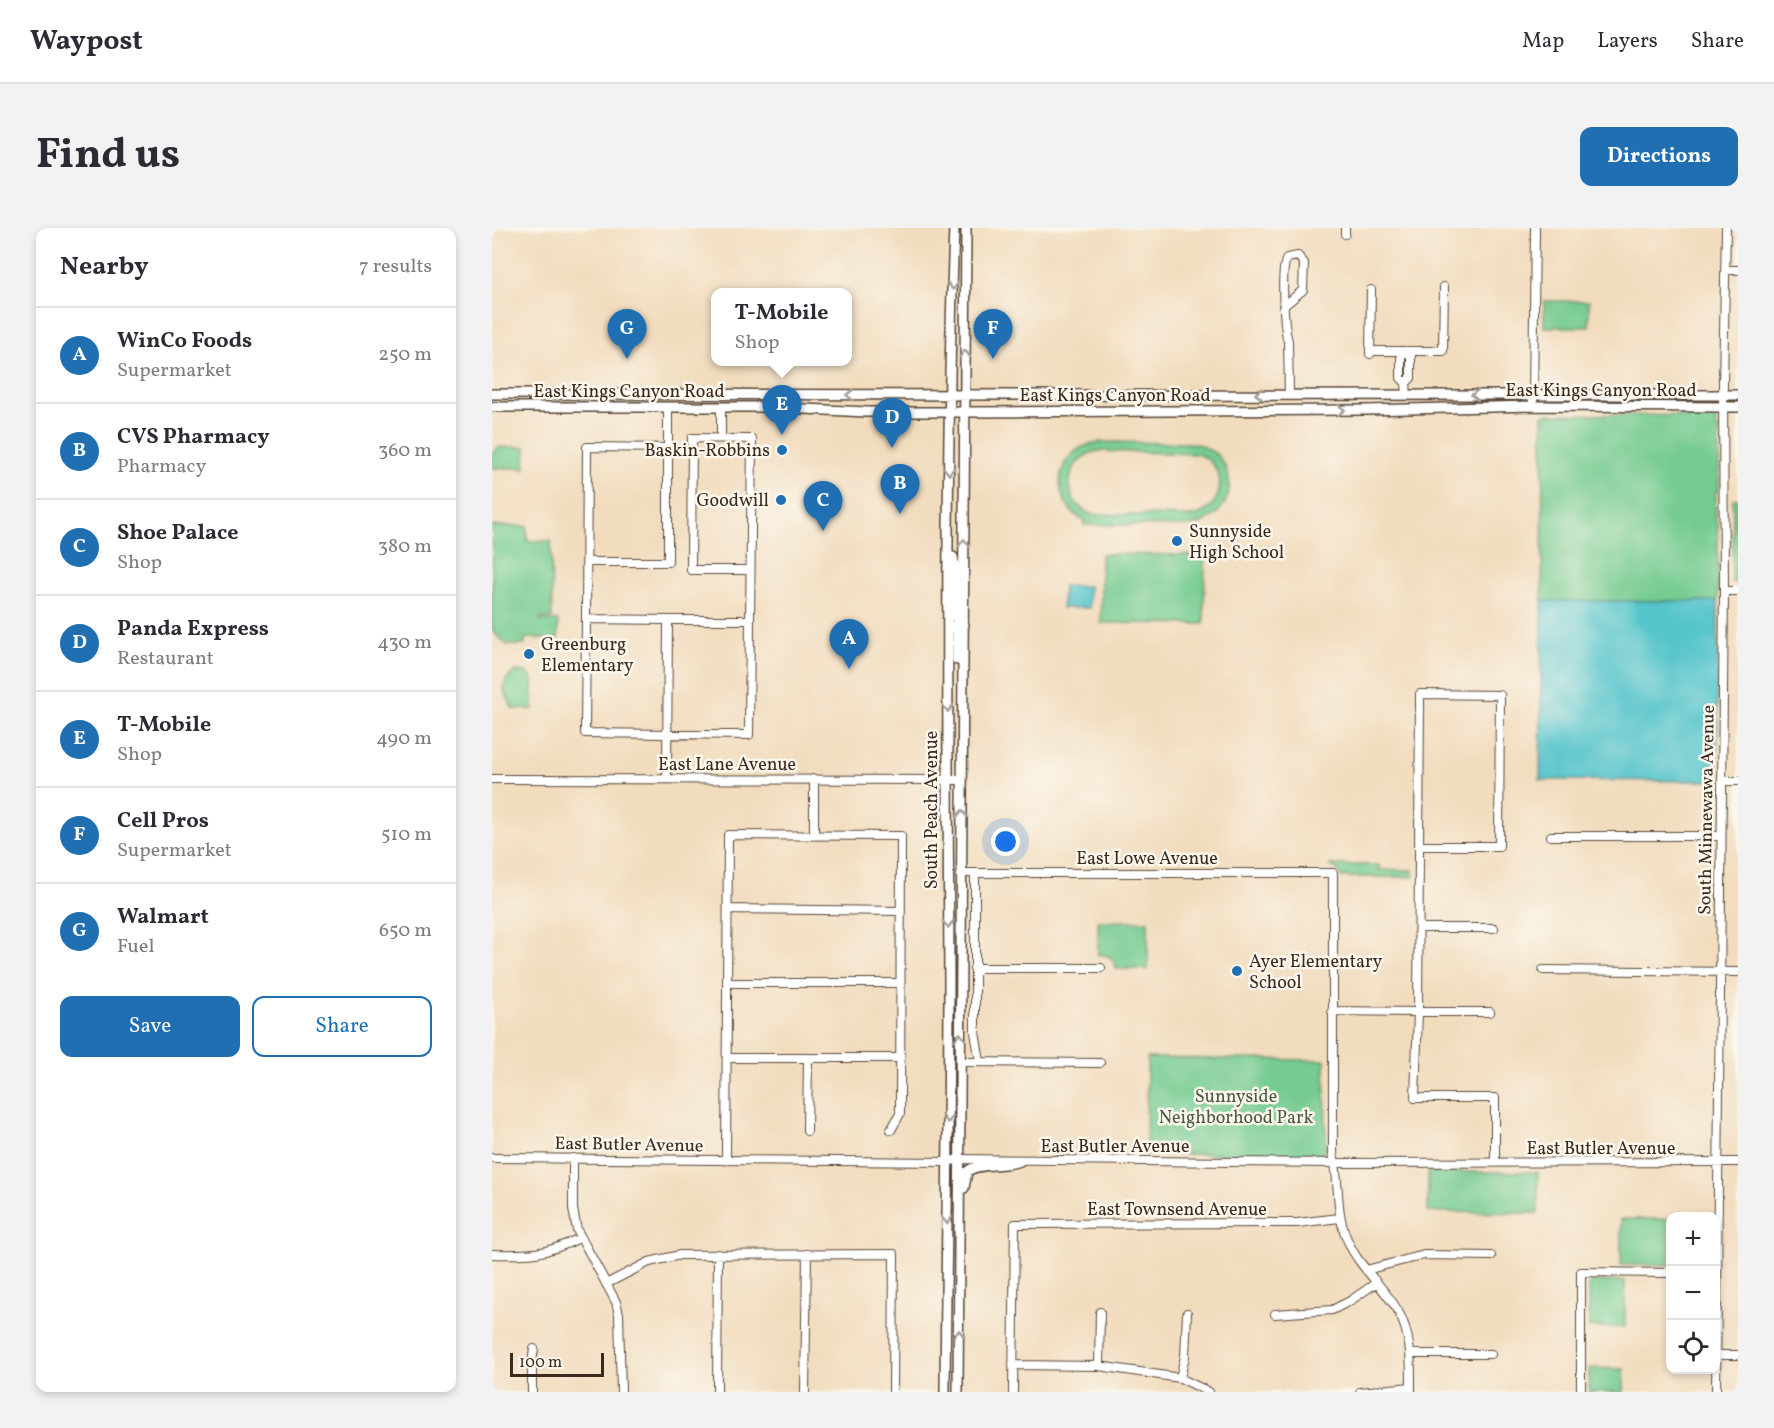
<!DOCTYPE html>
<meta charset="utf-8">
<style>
body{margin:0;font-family:Vollkorn,serif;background:#f2f2f3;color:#2b2b33}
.controls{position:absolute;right:18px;bottom:18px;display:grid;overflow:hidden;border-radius:12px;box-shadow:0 3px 9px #0003}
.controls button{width:54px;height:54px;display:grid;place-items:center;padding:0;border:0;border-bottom:2px solid #e1e1e2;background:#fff;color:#2b2b33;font:30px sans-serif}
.scale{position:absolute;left:18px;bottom:15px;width:94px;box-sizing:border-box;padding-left:6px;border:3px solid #3b2a1e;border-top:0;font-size:16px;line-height:21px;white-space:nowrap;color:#3b2a1e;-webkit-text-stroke:4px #fbf7ec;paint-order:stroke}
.you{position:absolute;left:514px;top:614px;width:21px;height:21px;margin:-15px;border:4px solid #fff;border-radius:50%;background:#1a73e8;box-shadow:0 0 0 9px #1a73e833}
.badge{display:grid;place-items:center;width:39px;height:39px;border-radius:50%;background:#1f6fb2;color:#fff;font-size:20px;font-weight:700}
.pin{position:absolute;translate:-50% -50px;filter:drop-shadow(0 2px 3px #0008)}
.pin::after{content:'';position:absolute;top:32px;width:21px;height:18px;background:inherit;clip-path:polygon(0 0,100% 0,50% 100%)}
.popup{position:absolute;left:219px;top:60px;width:141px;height:78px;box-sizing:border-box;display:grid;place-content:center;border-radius:12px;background:#fff;filter:drop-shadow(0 2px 4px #0005);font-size:20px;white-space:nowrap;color:#7c7c81}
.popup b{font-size:22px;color:#2b2b33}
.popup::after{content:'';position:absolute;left:50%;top:100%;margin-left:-12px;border:12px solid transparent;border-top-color:#fff}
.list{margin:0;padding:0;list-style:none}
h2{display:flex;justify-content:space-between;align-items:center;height:78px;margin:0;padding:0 24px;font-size:26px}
h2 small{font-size:20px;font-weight:400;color:#7c7c81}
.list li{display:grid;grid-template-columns:39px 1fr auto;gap:18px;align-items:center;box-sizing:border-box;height:96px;padding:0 24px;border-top:2px solid #e1e1e2}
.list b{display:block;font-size:22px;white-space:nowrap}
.list p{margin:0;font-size:20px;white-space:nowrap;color:#7c7c81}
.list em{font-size:20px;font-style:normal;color:#7c7c81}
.actions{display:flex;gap:12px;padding:18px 24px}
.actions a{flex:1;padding:14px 0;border:2px solid #1f6fb2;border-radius:12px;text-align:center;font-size:21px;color:#1f6fb2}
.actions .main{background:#1f6fb2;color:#fff}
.icon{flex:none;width:33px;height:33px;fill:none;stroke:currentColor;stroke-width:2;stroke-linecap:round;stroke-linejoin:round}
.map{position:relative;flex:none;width:1246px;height:1164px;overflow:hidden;border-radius:12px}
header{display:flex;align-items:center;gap:36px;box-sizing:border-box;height:84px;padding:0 30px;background:#fff;border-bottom:2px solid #e1e1e2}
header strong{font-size:28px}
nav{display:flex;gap:33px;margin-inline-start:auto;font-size:21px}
.intro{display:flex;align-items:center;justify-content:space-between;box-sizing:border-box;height:144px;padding:0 36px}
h1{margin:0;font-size:42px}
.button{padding:15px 27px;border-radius:12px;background:#1f6fb2;color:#fff;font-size:21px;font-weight:700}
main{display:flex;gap:36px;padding:0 36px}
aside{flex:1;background:#fff;border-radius:12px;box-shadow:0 3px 9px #0003}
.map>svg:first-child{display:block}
.green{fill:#74cb90;stroke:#587a57;stroke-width:1.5;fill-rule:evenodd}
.water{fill:#57c5cc;stroke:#497875;stroke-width:1.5}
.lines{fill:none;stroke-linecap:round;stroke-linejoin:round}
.minor-casing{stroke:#564536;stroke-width:10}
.major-casing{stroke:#564536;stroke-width:12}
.minor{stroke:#fff;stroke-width:8}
.major{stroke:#fff;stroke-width:9}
.oneway{stroke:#a79f9a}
.poi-dot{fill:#1f6fb2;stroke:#fbf7ec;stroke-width:2}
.labels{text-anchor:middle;stroke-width:5;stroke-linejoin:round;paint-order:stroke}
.street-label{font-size:18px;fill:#3b2a1e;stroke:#fbf7ec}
.poi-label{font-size:18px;fill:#3b2a1e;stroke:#fbf7ec;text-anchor:start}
.park-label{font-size:18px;fill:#4c5a40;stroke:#fbf7ec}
</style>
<header>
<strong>Waypost</strong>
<nav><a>Map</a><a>Layers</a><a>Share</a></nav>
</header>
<div class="intro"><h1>Find us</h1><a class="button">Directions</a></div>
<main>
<aside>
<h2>Nearby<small>7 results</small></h2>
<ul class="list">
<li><span class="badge">A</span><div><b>WinCo Foods</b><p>Supermarket</p></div><em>250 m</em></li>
<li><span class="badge">B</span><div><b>CVS Pharmacy</b><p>Pharmacy</p></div><em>360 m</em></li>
<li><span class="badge">C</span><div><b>Shoe Palace</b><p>Shop</p></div><em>380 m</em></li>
<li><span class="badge">D</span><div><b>Panda Express</b><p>Restaurant</p></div><em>430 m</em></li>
<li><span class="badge">E</span><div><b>T-Mobile</b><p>Shop</p></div><em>490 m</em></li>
<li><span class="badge">F</span><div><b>Cell Pros</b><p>Supermarket</p></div><em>510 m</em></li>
<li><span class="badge">G</span><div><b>Walmart</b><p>Fuel</p></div><em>650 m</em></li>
</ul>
<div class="actions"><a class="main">Save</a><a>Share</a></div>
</aside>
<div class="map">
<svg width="1246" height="1164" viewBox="0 0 1246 1164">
<rect width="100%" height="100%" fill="#fbf7ec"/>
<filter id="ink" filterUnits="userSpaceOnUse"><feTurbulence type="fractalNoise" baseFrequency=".0167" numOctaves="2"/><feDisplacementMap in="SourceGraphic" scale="12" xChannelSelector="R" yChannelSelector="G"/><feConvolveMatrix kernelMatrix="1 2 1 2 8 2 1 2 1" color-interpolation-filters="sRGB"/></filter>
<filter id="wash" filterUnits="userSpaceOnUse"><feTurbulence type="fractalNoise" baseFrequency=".008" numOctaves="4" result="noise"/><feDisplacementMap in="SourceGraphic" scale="24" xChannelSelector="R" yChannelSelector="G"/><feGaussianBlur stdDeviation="1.35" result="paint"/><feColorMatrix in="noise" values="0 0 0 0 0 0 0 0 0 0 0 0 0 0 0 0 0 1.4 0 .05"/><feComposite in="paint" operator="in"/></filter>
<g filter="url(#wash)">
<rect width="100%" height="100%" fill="#f1dcbd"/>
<path class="green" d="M1052,73h45v26h-45z
M1053,186l171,2v12h3v63h-3v31h2v79h-176l1,-185z
M610,214l86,1 13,2 17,10 7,11 4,12v13l-4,12 -8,11 -17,10 -12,2 -104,-1v-4c-39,-23 -28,-76 18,-79zM605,223l101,3c32,13 27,55 -5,62l-102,-2c-31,-13 -27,-55 6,-63z
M6,219h28l-1,21h-33v-14z
M1241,271h5v83h-6z
M0,298h35v15h24l1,77h-11l-1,2 18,1v18l-33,-1v7h-18l-15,-14z
M609,326l104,1 -1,69 -103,-1z
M23,443l12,1 6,7v30h-20l-9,-19 1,-9z
M837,637h50v5h34v7h-72l-4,-8z
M606,693h50v48h-32c-2,-10 -8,-16 -18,-14z
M655,830l178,2 1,95 -180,-1z
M936,944h110v41l-110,-1z
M1129,991h49v46h-49z
M1102,1053h31v46h-36v-42z
M1097,1140l35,1v23h-35z"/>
<path class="water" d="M571,358h26v22h-27z
M1050,373h176l-1,180 -177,-1z"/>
</g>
<g filter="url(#ink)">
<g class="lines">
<defs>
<path id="minor" d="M853,0v6
M1234,42h12
M793,77l18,-15 1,-27 -6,-7 -11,2c-7,10 -3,70 1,83l1,53
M878,123h73l1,-64
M878,126l1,-64
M914,155l-5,-5v-22l5,-5 5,5v22l-5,5 1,12
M1041,172l2,-172
M229,179v31
M95,334h81v-154
M1232,363h14
M94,391l-1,114 164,2 1,-115
M176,392l-82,-1 1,-172 82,1
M0,551l470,1
M175,551l1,-159h82l2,-181 -60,-1 -1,132h59
M322,551v57
M1230,553h16
M1059,608h169
M470,645h371v280c7,28 2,59 14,86 11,28 36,46 51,72 14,25 13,53 13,81
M483,645v159l5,30
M236,681l173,2
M927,700h75
M482,740h127
M1051,742l195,2
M236,755h172
M840,783l86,1c1,-106 1,-212 2,-318l80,1 -1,151h-80
M998,784h-72l-3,86h80v65
M235,830h173
M468,834l140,1
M315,903l1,-73
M0,930l455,4 12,-3 376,4 403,-1
M81,930v51l4,21 39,72 3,12 2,78
M234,933l2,-326 173,1 -1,278 -9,16
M0,1026c39,1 52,1 88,-16
M874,1042l58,-15 67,1
M114,1056l43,-22 31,-7 214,-1 -1,138
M695,1085l-2,43 -5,22 29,14
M783,1086l57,-4 18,-9 26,-18
M918,1126h81
M1225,1127h21
M521,1137l86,1 81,12
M607,1138l1,-54
M40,1164v-30l2,-13
M225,1164l1,-138
M313,1164l2,-138
M521,1164l2,-168 282,-1 43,-5
M868,1164l51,-5
M1089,1164v-120l89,1
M1224,1164l8,-801 -1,-207 3,-156"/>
<path id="major" d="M0,166c415,1 831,2 1246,1
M0,179h271l104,5h97l402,-2 167,-4 205,1
M461,329l3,14v45l2,6 6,3
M457,397l6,2 2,4v29
M472,960l3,-16c9,-10 38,-5 53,-11
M453,1164c1,-136 4,-273 4,-409 -1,-252 -4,-504 5,-755
M466,1164l8,-1164"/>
</defs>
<use href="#minor" class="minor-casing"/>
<use href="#major" class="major-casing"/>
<use href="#minor" class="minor"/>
<use href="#major" class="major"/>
</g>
<defs><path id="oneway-chevron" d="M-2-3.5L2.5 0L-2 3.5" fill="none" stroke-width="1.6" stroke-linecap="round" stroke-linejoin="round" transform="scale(1.5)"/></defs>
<g class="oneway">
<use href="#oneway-chevron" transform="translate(461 58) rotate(91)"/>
<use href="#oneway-chevron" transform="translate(473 126) rotate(-90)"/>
<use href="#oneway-chevron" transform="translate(767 166) rotate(180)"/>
<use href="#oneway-chevron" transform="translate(358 167) rotate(180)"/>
<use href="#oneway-chevron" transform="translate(983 167) rotate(180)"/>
<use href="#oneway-chevron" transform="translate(849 182)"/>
<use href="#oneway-chevron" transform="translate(457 243) rotate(90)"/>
<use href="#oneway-chevron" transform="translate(472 315) rotate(-91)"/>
<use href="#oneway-chevron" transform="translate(456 480) rotate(90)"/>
<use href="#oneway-chevron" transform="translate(470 586) rotate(-90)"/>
<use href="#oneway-chevron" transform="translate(456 696) rotate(89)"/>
<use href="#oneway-chevron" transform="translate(468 809) rotate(-90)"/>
<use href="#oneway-chevron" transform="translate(456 891) rotate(90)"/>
<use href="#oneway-chevron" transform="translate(455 992) rotate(91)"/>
<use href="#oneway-chevron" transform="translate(467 1106) rotate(-90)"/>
</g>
</g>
<g class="poi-dot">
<circle cx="290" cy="222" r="6"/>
<circle cx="289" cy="272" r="6"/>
<circle cx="685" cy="313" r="6"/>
<circle cx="37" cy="426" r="6"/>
<circle cx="745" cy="743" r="6"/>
</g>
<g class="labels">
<g class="street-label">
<text x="1109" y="168">East Kings Canyon Road</text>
<text x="137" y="169">East Kings Canyon Road</text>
<text x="623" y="173">East Kings Canyon Road</text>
<text x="235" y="542">East Lane Avenue</text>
<text transform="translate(439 582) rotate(-90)" y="6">South Peach Avenue</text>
<text transform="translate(1214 582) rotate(-89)" y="6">South Minnewawa Avenue</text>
<text x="655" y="636">East Lowe Avenue</text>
<text transform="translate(137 916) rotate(1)" y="6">East Butler Avenue</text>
<text x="623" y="924">East Butler Avenue</text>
<text x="1109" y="926">East Butler Avenue</text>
<text x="685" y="987">East Townsend Avenue</text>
</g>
<g class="poi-label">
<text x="278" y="228" text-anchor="end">Baskin-Robbins</text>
<text x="277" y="278" text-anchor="end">Goodwill</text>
<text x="697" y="309">Sunnyside<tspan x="697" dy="21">High School</tspan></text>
<text x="49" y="422">Greenburg<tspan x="49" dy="21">Elementary</tspan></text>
<text x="757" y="739">Ayer Elementary<tspan x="757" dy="21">School</tspan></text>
</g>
<g class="park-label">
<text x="744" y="874">Sunnyside<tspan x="744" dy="21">Neighborhood Park</tspan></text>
</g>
</g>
</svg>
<div class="controls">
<button>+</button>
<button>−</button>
<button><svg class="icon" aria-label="locate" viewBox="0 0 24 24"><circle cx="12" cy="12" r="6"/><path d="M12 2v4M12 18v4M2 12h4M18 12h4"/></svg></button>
</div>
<div class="scale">100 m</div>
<div class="you"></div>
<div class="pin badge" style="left:357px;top:441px">A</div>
<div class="pin badge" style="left:408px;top:286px">B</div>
<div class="pin badge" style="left:331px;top:303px">C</div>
<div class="pin badge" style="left:400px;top:220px">D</div>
<div class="pin badge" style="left:290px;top:207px">E</div>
<div class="popup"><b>T-Mobile</b>Shop</div>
<div class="pin badge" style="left:501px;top:131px">F</div>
<div class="pin badge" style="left:135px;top:131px">G</div>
</div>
</main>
